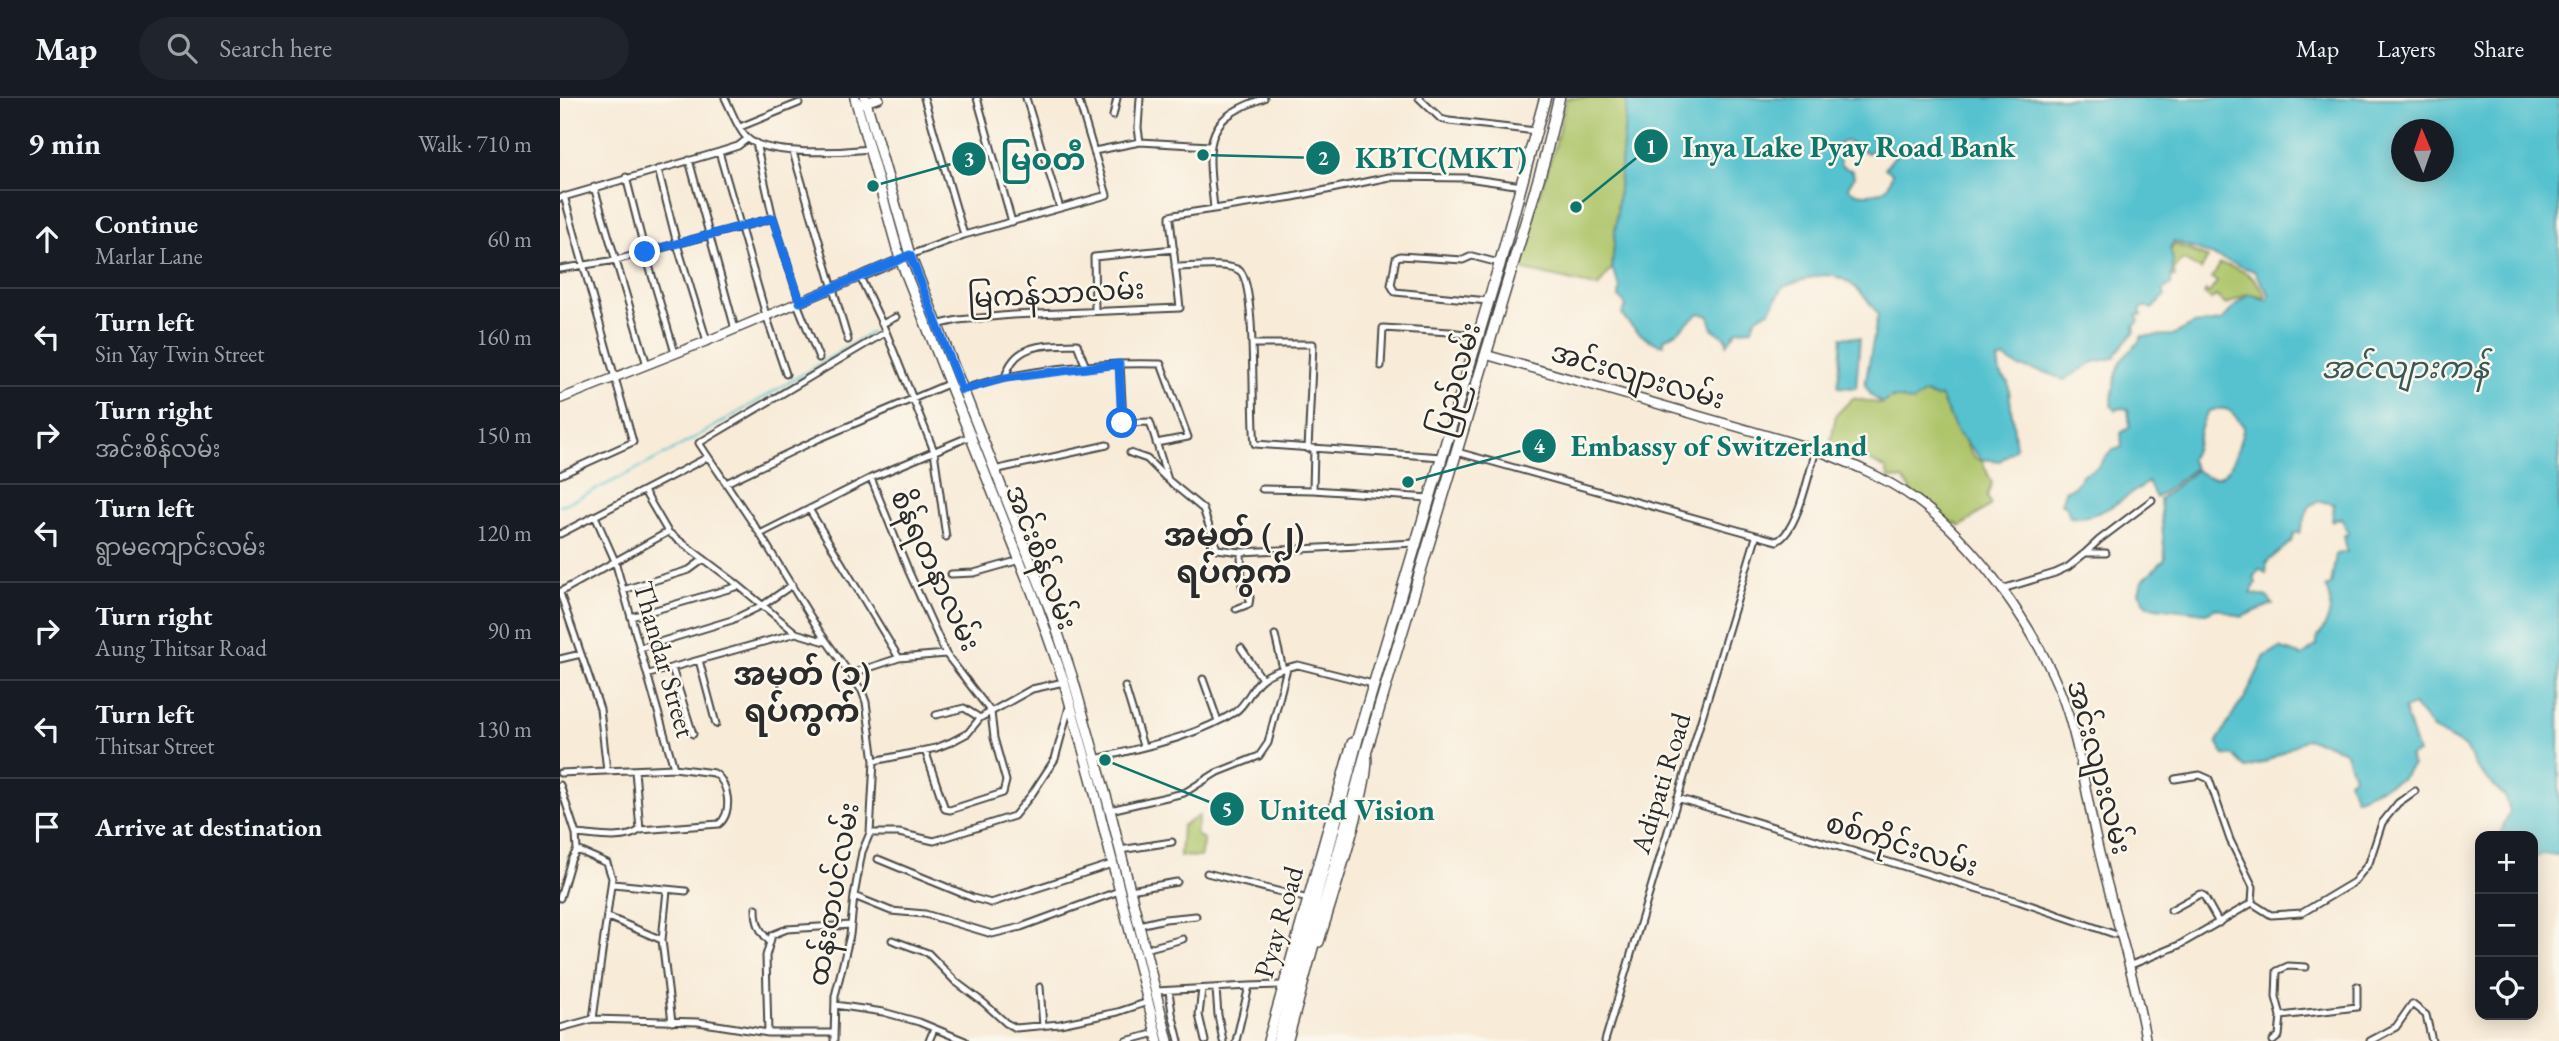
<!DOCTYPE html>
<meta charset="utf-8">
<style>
body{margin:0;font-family:"EB Garamond","Noto Sans Myanmar",serif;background:#20242c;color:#f1f3f6}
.controls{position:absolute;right:21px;bottom:21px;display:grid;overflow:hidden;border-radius:14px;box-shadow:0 4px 18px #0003}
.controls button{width:63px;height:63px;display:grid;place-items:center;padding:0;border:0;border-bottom:2px solid #363941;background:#171b24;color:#f1f3f6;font:35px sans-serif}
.compass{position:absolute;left:1831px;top:21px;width:63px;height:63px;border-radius:50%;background:#171b24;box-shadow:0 4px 18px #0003;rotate:358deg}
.stop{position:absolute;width:21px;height:21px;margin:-16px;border:5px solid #1a73e8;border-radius:50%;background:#fff}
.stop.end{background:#1a73e8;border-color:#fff;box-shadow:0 2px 7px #0008}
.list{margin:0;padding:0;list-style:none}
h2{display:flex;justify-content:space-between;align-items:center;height:91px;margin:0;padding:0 28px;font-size:30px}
h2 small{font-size:23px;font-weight:400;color:#9ea1a6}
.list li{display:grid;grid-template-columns:46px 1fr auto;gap:21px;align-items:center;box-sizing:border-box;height:98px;padding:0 28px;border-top:2px solid #363941}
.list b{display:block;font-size:26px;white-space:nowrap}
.list p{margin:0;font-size:23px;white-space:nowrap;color:#9ea1a6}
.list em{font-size:23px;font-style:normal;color:#9ea1a6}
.icon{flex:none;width:38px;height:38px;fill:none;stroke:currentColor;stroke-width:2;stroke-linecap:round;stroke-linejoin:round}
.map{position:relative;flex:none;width:1999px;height:943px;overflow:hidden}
header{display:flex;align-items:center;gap:42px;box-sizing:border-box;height:98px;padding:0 35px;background:#171b24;border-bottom:2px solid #363941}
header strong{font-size:33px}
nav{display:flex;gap:38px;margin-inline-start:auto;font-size:24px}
.search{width:490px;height:63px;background:#20242c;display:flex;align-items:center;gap:18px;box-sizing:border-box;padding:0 24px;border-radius:38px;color:#9ea1a6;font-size:26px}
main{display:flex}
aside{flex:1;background:#171b24}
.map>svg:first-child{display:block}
.green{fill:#aec56a;stroke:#6c784a;stroke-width:2}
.water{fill:#56c2cf;stroke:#40767d;stroke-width:2;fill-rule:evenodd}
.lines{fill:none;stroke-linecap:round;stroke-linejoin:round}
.stream{stroke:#56c2cf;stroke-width:2}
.street-casing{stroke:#4a4845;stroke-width:9}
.secondary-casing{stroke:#4a4845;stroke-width:11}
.primary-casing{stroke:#4a4845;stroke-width:12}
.highway-casing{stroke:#4a4845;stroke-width:13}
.street{stroke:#fff;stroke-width:5}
.secondary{stroke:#fff;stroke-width:8}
.primary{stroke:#fff;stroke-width:9}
.highway{stroke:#fff;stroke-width:10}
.route{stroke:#1a73e8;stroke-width:9}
.labels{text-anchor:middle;stroke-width:5;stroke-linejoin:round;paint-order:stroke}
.street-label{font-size:28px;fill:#2b2b2b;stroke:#fbf7ec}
.water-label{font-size:30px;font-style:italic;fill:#38585c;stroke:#fbf7ec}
.quarter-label{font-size:32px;font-weight:bold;fill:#2b2b2b;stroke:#fbf7ec}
.leader{fill:none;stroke:#0f766e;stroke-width:2.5}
.callout-dot{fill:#0f766e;stroke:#fbf7ec;stroke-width:2.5}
.mark-label{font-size:21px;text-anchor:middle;font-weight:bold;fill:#fff}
.callout-label{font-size:30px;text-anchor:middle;font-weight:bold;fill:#0f766e;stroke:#fbf7ec;stroke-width:5;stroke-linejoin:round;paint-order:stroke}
</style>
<header>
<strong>Map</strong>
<div class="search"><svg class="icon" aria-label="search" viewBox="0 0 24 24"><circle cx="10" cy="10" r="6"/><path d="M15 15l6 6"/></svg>Search here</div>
<nav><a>Map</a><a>Layers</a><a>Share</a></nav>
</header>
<main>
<aside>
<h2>9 min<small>Walk · 710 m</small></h2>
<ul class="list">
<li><svg class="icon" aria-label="ahead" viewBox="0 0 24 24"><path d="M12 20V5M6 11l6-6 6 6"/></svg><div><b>Continue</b><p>Marlar Lane</p></div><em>60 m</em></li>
<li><svg class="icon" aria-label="left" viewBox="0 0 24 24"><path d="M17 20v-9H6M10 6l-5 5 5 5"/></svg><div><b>Turn left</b><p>Sin Yay Twin Street</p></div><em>160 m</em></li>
<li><svg class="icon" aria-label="right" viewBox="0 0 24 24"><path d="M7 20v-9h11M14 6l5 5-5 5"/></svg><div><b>Turn right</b><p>အင်းစိန်လမ်း</p></div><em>150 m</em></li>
<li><svg class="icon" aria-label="left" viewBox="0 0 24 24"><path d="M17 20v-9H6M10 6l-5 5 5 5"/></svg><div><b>Turn left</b><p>ရွာမကျောင်းလမ်း</p></div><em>120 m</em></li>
<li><svg class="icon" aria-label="right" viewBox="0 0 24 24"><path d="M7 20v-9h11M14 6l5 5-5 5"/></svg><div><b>Turn right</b><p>Aung Thitsar Road</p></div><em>90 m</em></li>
<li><svg class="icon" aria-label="left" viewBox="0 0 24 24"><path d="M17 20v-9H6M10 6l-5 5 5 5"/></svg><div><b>Turn left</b><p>Thitsar Street</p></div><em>130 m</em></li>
<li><svg class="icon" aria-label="arrive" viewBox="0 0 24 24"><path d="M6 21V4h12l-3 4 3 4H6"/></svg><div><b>Arrive at destination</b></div></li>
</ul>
</aside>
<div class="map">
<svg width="1999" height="943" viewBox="0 0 1999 943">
<rect width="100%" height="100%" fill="#fbf7ec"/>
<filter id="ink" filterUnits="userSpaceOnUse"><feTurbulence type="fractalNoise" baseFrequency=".0143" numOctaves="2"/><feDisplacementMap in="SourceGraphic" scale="14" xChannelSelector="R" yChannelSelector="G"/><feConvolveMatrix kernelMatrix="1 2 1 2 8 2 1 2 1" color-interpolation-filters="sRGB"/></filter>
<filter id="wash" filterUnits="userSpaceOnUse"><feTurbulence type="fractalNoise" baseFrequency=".00686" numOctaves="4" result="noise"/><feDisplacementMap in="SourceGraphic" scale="28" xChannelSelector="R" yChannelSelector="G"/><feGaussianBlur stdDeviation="1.57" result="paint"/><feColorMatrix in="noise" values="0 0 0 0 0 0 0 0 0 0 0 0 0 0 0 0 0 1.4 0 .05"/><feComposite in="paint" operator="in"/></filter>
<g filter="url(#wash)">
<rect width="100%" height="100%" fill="#f8ebd8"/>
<path class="green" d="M1006,0h61l-15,170 -14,19 -82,-19 39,-122z
M1615,146l33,14 -7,12 -17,-10c-6,2 -8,6 -10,12l1,5 -5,-1v-25z
M1660,166c22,4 35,11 46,32l-2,2 -17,-4 -21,11 -10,-9 -5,3 -7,-5 2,-3 3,2 8,-11 -5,-4z
M1393,258c2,23 3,99 29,105l10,22 -5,13 4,9 -31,22 -4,-4h-14l-16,-23 -11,-3 -12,-18 -14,-1 -3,-9 -22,-12 -34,-12 6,-30 17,-17 28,6 9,-6 4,1 1,-6z
M639,718l-3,19 8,4 -4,18 -20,-1 2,-30z"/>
<path class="water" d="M1067,0h932v757l-17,-1 -9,5v-23h-34l11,-24 -4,-14 -31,-32 -9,-19 -33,-18 -19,-24 -10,4 14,44 -9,3 4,9 -12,14 -45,20 -7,-18 5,-4 -8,-24 -17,-9 -23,-5 -41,23 -19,6 -12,-12 -10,-1 -7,-13 20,-35 7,-7 21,-44 15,-8 22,8 15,-11v-7c12,-14 18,-35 8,-51l6,-2 5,-31 11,-2 -3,-17 5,-1 -8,-16 -9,3 2,-17 -14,-3 -10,4 -11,28h-5l-3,9 -24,20 -1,12 -6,-5 -6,8 2,6 -5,10 16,4 6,7 -32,13 -24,-9 -11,5 -59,-7 -8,-14 3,-11 23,-22 -5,-60 36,-29c34,25 41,-19 48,-43 -13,-16 -14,-22 -35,-16 -12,15 -8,34 -19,48l5,9 -39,30 -8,-16c-24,16 -48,38 -78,35l-4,-12 -5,-1 4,-13 9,-4 9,-13 14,-6 14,-17 11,-4 -1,-14 9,-6 -2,-18 -7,-1 -6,2 -4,-4c2,-14 4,-32 10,-44 5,-11 17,-15 21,-26l31,-1 21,-11 27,-3 19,-20 10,-7 16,6 3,-2v-4l-15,-23 -80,-30 -4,7 3,12 -2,24 -8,6 2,6 -13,13 -6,-3 -6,4 2,5h-6l3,6 -5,5 1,5 -18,21 -2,6 -21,4 -30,18 -19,-8 -26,-5 -15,-9 -6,2 2,14 8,8 8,66 -16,13 -19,-2 -24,-27 -17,-36 -4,2 -11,-5 -12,9 -20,-5 -11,6 -10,-7 -7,-11 13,-71c-12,-17 -28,-38 -52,-39 -12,0 -30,8 -43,12l-13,23 -15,9 -3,10 -15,1 -10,14 -1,-6 -13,-9 -4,-13 -10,-3 -22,19 -13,7v6c-16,-2 -34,-18 -42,-31l4,-8 -7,-9 1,-9 -8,-20zM1842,32h42v42h-42zM1286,43l22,12 10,-7 14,4 3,6 -10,12 7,5c-1,5 -2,13 -7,16 -9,6 -30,8 -37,-2l6,-10 -1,-6 -12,-5 -5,-21z
M1282,239l18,1 -4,50 -18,-1z"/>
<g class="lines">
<path class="stream" d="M0,408c109,-48 211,-113 312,-174"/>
</g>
</g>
<g filter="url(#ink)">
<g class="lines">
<defs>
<path id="street" d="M165,0c6,11 12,30 21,39 19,20 97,15 124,12
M364,0l40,137
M417,0l35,124
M466,0l34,110
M859,0l22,21 8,2 87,10
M553,18l4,-18
M180,29l59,-24
M580,44l-2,-14 2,-30
M196,45l17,75 27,84
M534,53l46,-9 70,4
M159,54l47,163 20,59
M233,54l55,188
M129,62l46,169
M98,71l19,75 30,97
M66,79l19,75 30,101
M34,89l53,178
M0,100l159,-46 19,-6 9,-7
M654,111c-2,-30 -14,-74 15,-94 10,-8 23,-12 35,-17
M350,157l54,-20 143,-40 -29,-97
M615,169c15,0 54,-5 65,4 17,15 11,144 15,173l187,13
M0,171l56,-9 157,-42
M300,179l26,55 48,119 12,86
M928,203l-93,-9 -4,-7 5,-27 4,-2 63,4 9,-4 27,7
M237,205l22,55
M535,213l-1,-54 80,-8
M322,226l14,-7
M376,227l22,-5 54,-5 168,-7 -10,-89v-3l4,-1 119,-18 96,-20 78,1 55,8
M692,246h61l-5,105
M560,266l3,59 27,-1 18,58 35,29 14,40 24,3 174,-9
M821,268l2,-38 67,4 27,4
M445,280c9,-36 41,-33 72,-34l9,23
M402,292c58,-21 138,-28 199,-26l27,73 -32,6
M897,354l320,89c21,-10 32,-69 39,-91
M570,355l17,6 19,19
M434,372l113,-25
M0,377l73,-33 -69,-246
M311,380l38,94 37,82 45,58
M166,385l92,-44 130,-55
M702,391l51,1 116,8
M753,392l1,-40
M84,393l24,41 65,49 63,52 30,9
M249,411l90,149
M35,418l20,45 59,207
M0,436l148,-77
M200,436l111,-56 102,-43
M1525,455l14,-13 53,-40
M391,476l23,-1 46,-13
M1442,491l53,-16 13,-6 17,-14h21
M63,492l66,-20 15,-11
M0,494l108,-60
M0,495l40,116 7,62
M676,511l13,-5 1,-7 -7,-7 -1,-5 -1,-33
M71,519l108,-31
M715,537l8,34
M80,550l92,-28 31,-15 29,-20
M681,550l21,31
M0,561l21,-5
M139,562l17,64
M112,570l21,66
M89,576l147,-41
M290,576l49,-16 47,-4
M643,581l15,42
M565,589l18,59
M376,617l28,-7 16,10
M365,652l20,59 5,1 53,-17 3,-12 -12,-43 -3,-26
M536,661c46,-12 98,-21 139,-47 12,-8 16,-25 27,-33 10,-8 24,-11 36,-14l75,19
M314,663l62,-13 15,-6 17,-9 12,-15 52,-29 32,-7
M75,672l5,60
M0,675l114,-5 40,5c15,9 19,40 5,51l-79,6c-17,12 -45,5 -64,4
M0,687l16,49 1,16 30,13 5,15 -19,141
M1117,700l341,103 96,33
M550,712l74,-17 32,-20 43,-17 9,-13 19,-75
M310,735h29l35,8 80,-25 18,-22 23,-35 14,-52
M560,752l52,-8
M318,761l95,39 18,5 121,-39
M647,775l101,26
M53,786l73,7
M107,792l-5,50 10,82
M570,792l47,-8
M294,798l37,15 34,3 67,20 29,-7 98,-36
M0,800l11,-38 6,-10
M1692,805l19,12 31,-2 52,-31 15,-19 13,-40 16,-20 17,-12
M196,810c0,15 3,22 13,33
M1611,812l29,-16 4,2 15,27
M48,819l54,23
M579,827l26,-6 31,-3
M332,842l36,13 28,29 28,21 22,20 10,5 44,-4 58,-12 30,-10
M585,851l38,-10
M1571,867l48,-20 73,-42 1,-16 -23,-47 -21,-61 -9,-4 -25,4
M480,889l3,39
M642,891l-3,26 6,26
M656,891l2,26 5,26
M596,893l93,-5
M609,893l3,22 7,28
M275,907l48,7 36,10 46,19
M1721,918l-5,-19 1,-26 11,-5 18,1
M0,930l33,-9 105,3 70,11h65
M208,935l-2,-77 6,-21 15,-6 64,-4
M274,943l1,-45 15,-61 4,-39 8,-44 8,-19 4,-72 -8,-59 -4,-11 -42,-59 -60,-98 -61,-91 187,-111
M369,943l5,-12
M566,943l30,-8
M676,943l13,-55 34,-1
M1045,943l151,-504
M1713,943l6,-5 2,-20 76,-9v-21
M1810,943l26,-14 16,-23 14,11 6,26"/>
<path id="secondary" d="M302,5l17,-5
M927,257l324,93c36,14 72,28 104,51 60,43 117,124 145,192 20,51 26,107 39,160 15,64 36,125 47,190
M0,301l147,-58 197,-83"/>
<path id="primary" d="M295,0l45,161 133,335 31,88 27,96 67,263
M305,0l45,157 142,360 21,64 37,131 58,231
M759,844c9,-32 55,-166 47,-189
M708,943l84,-298"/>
<path id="highway" d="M718,943l80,-304 142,-474 45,-165
M727,943l79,-289 178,-591 15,-63"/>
</defs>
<use href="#street" class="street-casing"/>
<use href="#secondary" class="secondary-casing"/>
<use href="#primary" class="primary-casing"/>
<use href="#highway" class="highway-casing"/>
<use href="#street" class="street"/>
<use href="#secondary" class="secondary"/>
<use href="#primary" class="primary"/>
<use href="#highway" class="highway"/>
</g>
</g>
<g class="lines" filter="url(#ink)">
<path class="route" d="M85,154l128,-34 27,84 110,-47 52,135 43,-12 114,-14 3,59"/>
</g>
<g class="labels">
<g class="street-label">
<text transform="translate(496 195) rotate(-3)" y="10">မြကန်သာလမ်း</text>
<text transform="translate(1078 277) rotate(16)" y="10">အင်းလျားလမ်း</text>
<text transform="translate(895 281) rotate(-74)" y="10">ပြည်လမ်း</text>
<text transform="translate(482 459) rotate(69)" y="10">အင်းစိန်လမ်း</text>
<text transform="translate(376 472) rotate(65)" y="10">စိန်ရတနာလမ်း</text>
<text transform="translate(105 561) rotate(74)" y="10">Thandar Street</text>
<text transform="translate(1540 669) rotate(75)" y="10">အင်းလျားလမ်း</text>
<text transform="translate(1100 685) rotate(-73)" y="10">Adipati Road</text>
<text transform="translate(1342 746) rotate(17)" y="10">စစ်ကိုင်းလမ်း</text>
<text transform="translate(273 796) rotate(-80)" y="10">ထန်းတပင်လမ်း</text>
<text transform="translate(718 824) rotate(-74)" y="10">Pyay Road</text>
</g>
<g class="water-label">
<text x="1845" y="280">အင်လျားကန်</text>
</g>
<g class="quarter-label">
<text x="674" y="448">အမှတ် (၂)<tspan x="674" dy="37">ရပ်ကွက်</tspan></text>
<text x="242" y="587">အမှတ် (၁)<tspan x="242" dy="37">ရပ်ကွက်</tspan></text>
</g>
</g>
<path class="leader" d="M1016 109L1091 48M643 57L763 60M313 88L409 61M848 384L979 348M545 662L667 711"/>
<g class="callout-dot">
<circle cx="1016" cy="109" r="7"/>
<circle cx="643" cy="57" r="7"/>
<circle cx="313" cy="88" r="7"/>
<circle cx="848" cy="384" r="7"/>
<circle cx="545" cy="662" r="7"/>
<circle cx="1091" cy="48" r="18"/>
<circle cx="763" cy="60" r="18"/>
<circle cx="409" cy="61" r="18"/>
<circle cx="979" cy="348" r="18"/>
<circle cx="667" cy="711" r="18"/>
</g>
<g class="mark-label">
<text x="1091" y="56">1</text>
<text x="763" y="67">2</text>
<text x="409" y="68">3</text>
<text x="979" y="355">4</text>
<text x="667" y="718">5</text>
</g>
<g class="callout-label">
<text x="1289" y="59">Inya Lake Pyay Road Bank</text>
<text x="881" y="70">KBTC(MKT)</text>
<text x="483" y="72">မြဝတီ</text>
<text x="1159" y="358">Embassy of Switzerland</text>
<text x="787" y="722">United Vision</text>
</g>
</svg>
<div class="controls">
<button>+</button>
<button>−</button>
<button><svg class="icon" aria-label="locate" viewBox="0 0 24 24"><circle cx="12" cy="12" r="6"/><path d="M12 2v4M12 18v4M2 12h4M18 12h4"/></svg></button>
</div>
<svg class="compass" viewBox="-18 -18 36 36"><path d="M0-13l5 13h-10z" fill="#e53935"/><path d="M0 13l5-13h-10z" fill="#9ea1a6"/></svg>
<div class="stop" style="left:562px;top:325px"></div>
<div class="stop end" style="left:85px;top:154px"></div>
</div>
</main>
